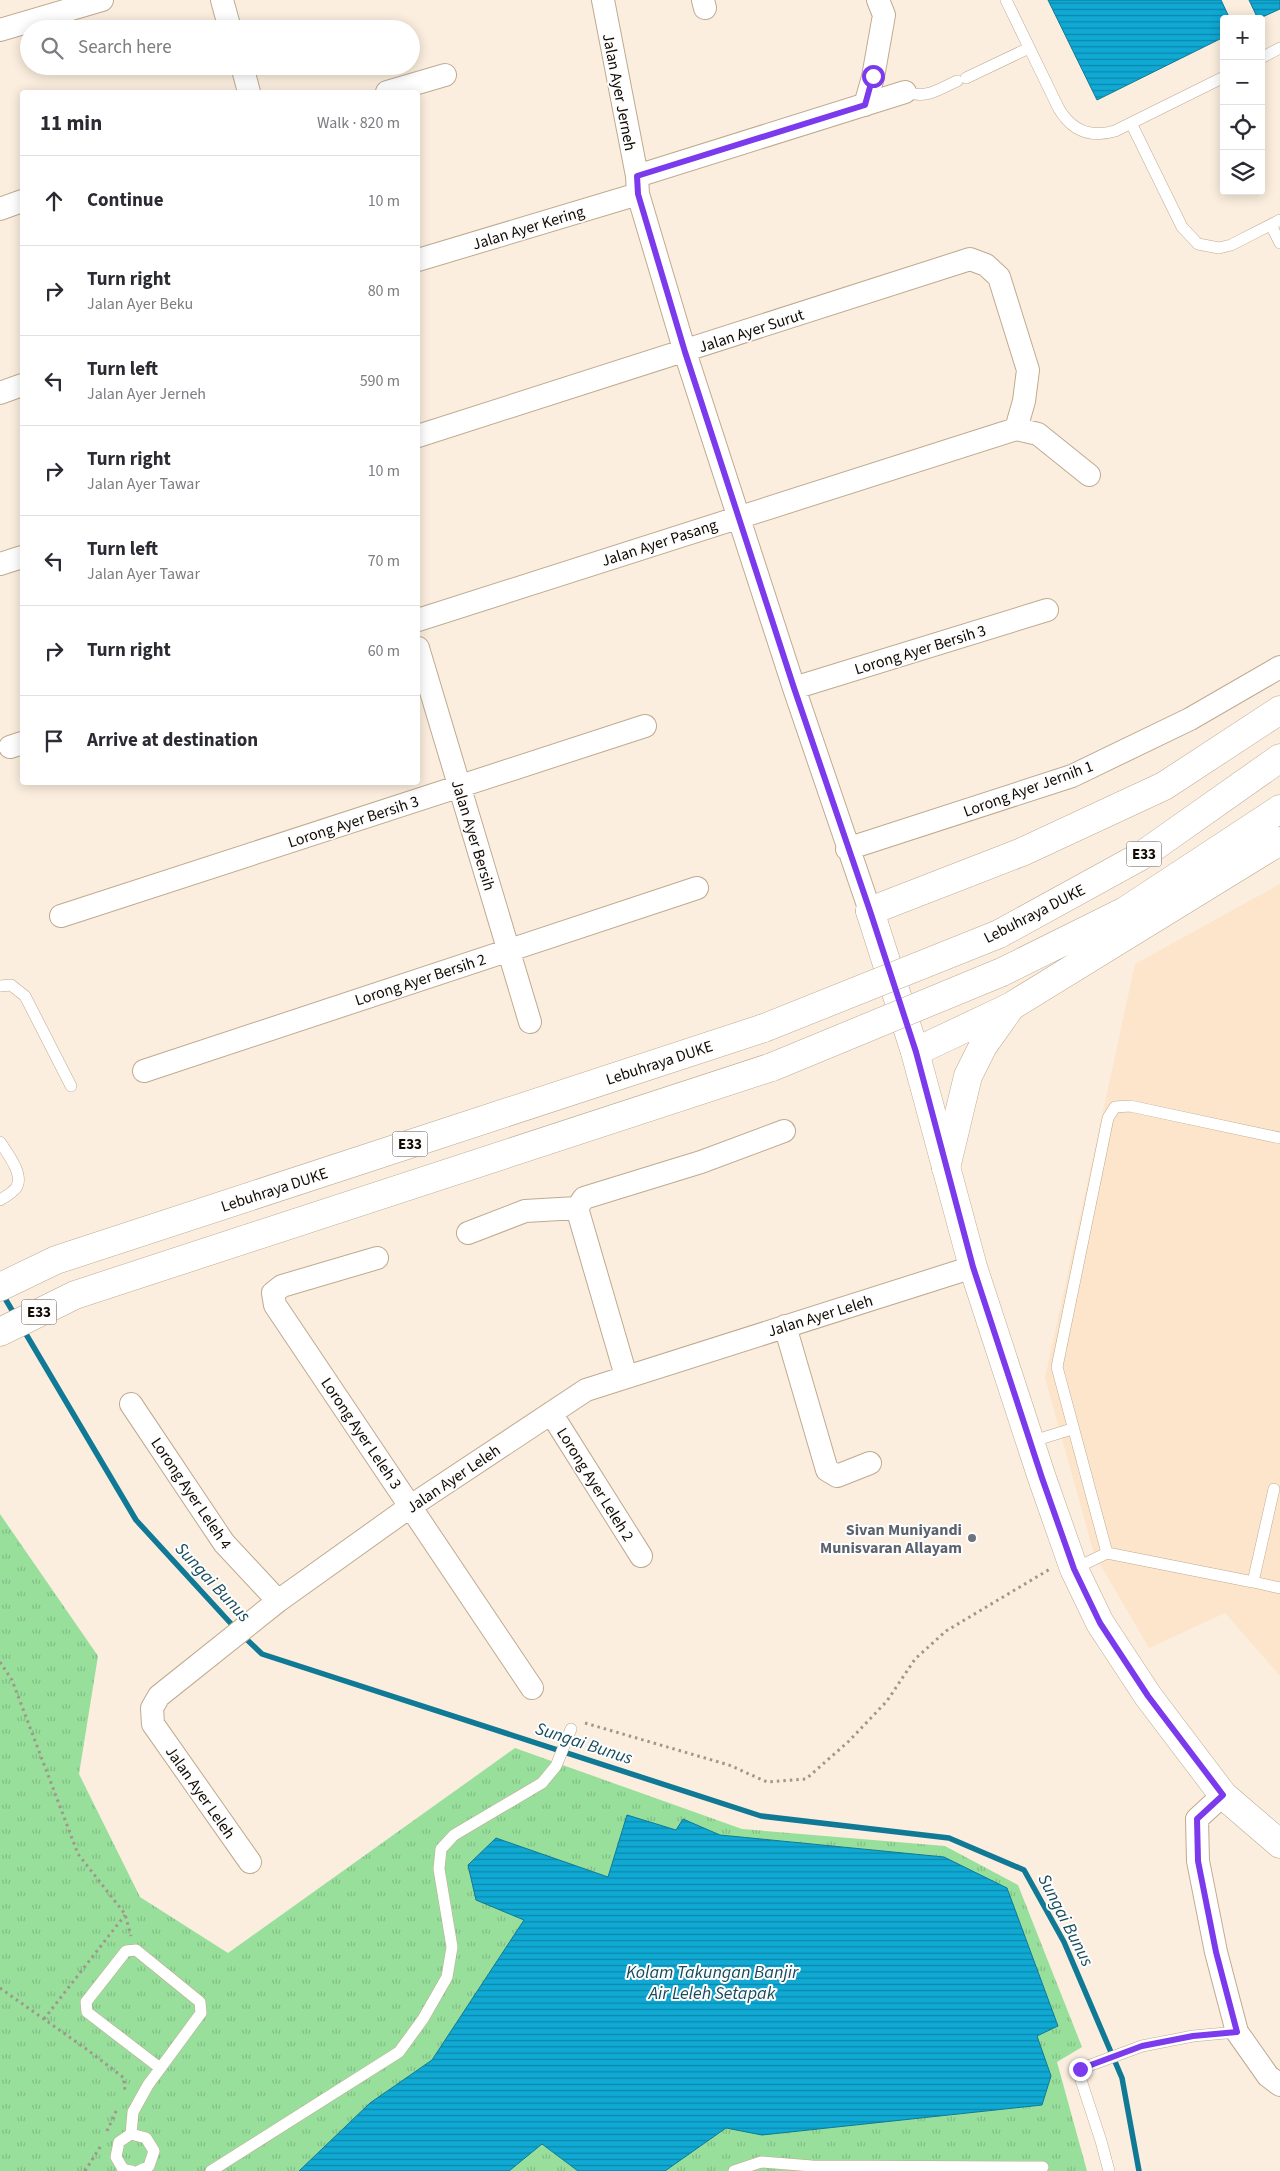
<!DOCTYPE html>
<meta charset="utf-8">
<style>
body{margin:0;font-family:"Source Sans 3",sans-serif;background:#f7f7f7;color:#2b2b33}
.controls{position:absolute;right:15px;top:15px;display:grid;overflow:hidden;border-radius:5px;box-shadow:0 2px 12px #0003}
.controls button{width:45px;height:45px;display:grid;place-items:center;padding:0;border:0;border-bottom:1px solid #e1e1e2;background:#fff;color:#2b2b33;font:25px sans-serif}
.stop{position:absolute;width:15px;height:15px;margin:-11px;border:4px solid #7c3aed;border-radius:50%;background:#fff}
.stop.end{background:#7c3aed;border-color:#fff;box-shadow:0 1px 5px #0008}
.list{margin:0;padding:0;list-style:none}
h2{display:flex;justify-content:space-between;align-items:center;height:65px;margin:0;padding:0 20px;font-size:21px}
h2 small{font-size:16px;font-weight:400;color:#7c7c81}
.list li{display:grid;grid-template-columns:32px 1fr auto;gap:15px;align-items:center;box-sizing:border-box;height:90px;padding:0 20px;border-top:1px solid #e1e1e2}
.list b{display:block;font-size:19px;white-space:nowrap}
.list p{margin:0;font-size:16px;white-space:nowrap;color:#7c7c81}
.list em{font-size:16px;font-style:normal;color:#7c7c81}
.icon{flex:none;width:28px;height:28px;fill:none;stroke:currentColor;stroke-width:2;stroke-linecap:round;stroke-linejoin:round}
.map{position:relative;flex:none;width:1280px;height:2171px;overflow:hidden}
.search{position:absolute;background:#fff;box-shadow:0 2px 12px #0003;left:20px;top:20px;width:400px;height:55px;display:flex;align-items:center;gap:12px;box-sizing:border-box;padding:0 18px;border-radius:28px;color:#7c7c81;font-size:19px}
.panel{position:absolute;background:#fff;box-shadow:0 2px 12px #0003;left:20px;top:90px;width:400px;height:695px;border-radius:5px}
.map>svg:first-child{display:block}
.built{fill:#fce5cb}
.park{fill:url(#park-tufts)}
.water{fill:url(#water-rules);stroke:#107995}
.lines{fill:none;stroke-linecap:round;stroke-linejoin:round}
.stream{stroke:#107995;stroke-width:5.5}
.service-casing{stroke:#bfaa90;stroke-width:12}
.minor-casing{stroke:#bfaa90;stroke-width:24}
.secondary-casing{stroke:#bfaa90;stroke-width:29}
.motorway-casing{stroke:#bfaa90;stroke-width:29}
.path{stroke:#a1968a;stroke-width:3;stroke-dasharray:2.5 4;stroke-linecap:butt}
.service{stroke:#fff;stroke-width:11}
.minor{stroke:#fff;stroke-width:22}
.secondary{stroke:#fff;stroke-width:28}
.motorway{stroke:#fff;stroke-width:28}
.motorway-bridge-casing{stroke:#bfaa90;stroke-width:29;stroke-linecap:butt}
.motorway-bridge{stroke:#fff;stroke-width:28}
.route{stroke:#7c3aed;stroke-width:6}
.worship-dot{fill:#6b7280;stroke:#fdfdfd;stroke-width:2}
.labels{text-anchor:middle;stroke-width:4;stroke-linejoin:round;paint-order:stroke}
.shield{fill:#fdfdfd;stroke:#58534e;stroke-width:1}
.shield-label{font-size:15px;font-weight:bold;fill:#110a03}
.street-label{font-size:16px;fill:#110a03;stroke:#fdfdfd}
.worship-label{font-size:16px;font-weight:bold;fill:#5b616d;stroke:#fdfdfd;text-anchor:end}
.water-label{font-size:18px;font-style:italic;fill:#164c5e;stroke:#fdfdfd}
</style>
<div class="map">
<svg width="1280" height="2171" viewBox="0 0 1280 2171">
<defs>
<pattern id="park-tufts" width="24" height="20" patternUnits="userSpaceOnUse" patternTransform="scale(1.25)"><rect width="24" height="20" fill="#98df9c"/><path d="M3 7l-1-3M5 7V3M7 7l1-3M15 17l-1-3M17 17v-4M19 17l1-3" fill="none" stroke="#82be85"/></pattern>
<pattern id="water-rules" width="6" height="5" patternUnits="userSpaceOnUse" patternTransform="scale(1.25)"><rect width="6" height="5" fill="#0fa9d4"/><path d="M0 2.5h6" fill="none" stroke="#0d88aa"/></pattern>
</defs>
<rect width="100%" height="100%" fill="#fbeede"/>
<path class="built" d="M1280,884v792l-55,-63 -76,35 -55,-94 -49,-176 90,-414z"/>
<path class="park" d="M0,1514l98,142 -19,118 61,123 88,56 287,-205 227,81 203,17 73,39 64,162 -25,15 30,109h-1087z"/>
<path class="water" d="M1048,0h173l9,19h-6v18l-127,63z
M1249,0h31v9l-22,10z
M627,1815l49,15 7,-11 37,16 224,22 63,31 51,138 -21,10 14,40 -9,29 -280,30 -36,-7 -61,43h-87l-36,-27 -33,27h-210l71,-68 62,-43 92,-140 -48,-20 -8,-35 28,-27 112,39z"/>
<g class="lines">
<path class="stream" d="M3,1295l13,22
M23,1329l113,191 99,108
M242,1635l20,19 499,162 188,22 75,32 40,72 58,136 17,93"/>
<defs>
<path id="service" d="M1006,0l53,109c13,22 32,29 56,22l109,-54
M1261,58l19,-10
M966,78l63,-30
M905,92c22,7 32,-2 52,-11
M1131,123l51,104 16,17 21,4 12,-3 49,-25
M1271,225l9,18
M0,986l11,-1 14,11 46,90
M0,1142c7,11 25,33 16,46 -4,5 -11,9 -16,12
M1030,1442l42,-13
M1274,1489l-21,93 27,6
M1107,1553l-50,-186 51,-249 7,-11 15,-1 150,32
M1074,1569l33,-16 146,29
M131,2134l2,-22 15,-27 53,-72 -1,-11 -64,-52 -10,1 -40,51 1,10 73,56
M132,2171l-9,-2 -7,-12 3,-15 12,-8 15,4 8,13 -5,15 -10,5
M211,2171l188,-119 24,-33 24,-42 5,-30 -13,-78 2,-20 13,-14 88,-52 14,-17 15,-37
M734,2171l27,-9 51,4 231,1
M1109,2171l-8,-30 -21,-64v-8l62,-23 51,-10 44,-4"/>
<path id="minor" d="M222,0l8,29
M603,0l34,176 1,18 47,158 109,336 76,223
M703,0l2,8
M0,30l102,-30
M242,66l7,26
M387,92l58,-17
M865,105l8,-28 11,-62 -6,-15
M637,176l268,-84
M0,209l22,-8
M418,260l220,-66
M0,393l22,-8
M418,436l552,-177 16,6 13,12 29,93 -4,31 -8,28 22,5 51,41
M0,564l22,-7
M418,620l598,-191
M418,648l112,374
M794,688l253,-78
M10,747l12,-4
M847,849l225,-73 118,-57 90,-52
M61,916l584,-190
M144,1071l553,-183
M577,1208l7,-10 117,-36 83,-31
M577,1208l49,168
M468,1233l57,-22 52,-3
M377,1258l-95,28 -9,7 2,12 257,383
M785,1326l42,144 10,6 33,-13
M131,1404l93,139 54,58
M551,1413l90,143
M1223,1795l-26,24 1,42 18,91 21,80 31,44 12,9
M250,1862l-97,-138 -1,-16 7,-12 119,-95 133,-95 175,-116 387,-123"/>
<path id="secondary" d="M870,911l45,141 58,215 69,211 32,91 26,54 48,73 75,99 57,49"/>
<path id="motorway" d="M870,911l152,-59 142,-66 116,-76
M999,934l142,-78 139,-98
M1002,972l123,-61 155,-102
M915,1052l95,-45 270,-166
M946,1168l22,-92 15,-30 27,-38
M0,1287l56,-27 708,-232
M0,1332l75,-37 697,-228"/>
</defs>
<use href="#service" class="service-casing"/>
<use href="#minor" class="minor-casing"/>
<use href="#secondary" class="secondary-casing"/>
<use href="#motorway" class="motorway-casing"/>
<path class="path" d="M0,1662l12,18 66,174 47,60 6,22
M585,1723l144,42 38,17 39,-3 43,-38 38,-40 28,-42 31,-28 104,-62
M0,1988l89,63 35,27 1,14
M44,2019l81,-104
M107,2131l10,-22
M85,2171l17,-27"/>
<use href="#service" class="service"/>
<use href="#minor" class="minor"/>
<use href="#secondary" class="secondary"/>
<use href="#motorway" class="motorway"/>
<defs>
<path id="motorway-bridge" d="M764,1028l235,-94
M772,1067l230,-95"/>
</defs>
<use href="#motorway-bridge" class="motorway-bridge-casing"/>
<use href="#motorway-bridge" class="motorway-bridge"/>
</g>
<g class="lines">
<path class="route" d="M873,76l-8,29 -228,71 1,18 47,158 109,336 76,223 46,141 57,215 69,211 32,91 26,54 48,73 75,99 -26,24 1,42 18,91 21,80 -44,4 -51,10 -62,23"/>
</g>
<circle class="worship-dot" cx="972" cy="1538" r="5"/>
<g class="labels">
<g class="shield">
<rect x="1126.5" y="841.5" width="35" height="25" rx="4"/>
<rect x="392.5" y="1131.5" width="35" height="25" rx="4"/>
<rect x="21.5" y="1299.5" width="35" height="25" rx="4"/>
</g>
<g class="shield-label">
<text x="1144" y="859">E33</text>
<text x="410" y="1149">E33</text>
<text x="39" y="1317">E33</text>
</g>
<g class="street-label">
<text transform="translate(620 92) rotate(79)" y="6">Jalan Ayer Jerneh</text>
<text transform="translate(528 227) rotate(-17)" y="6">Jalan Ayer Kering</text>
<text transform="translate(751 330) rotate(-18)" y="6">Jalan Ayer Surut</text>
<text transform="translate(659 542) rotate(-18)" y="6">Jalan Ayer Pasang</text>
<text transform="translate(920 649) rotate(-17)" y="6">Lorong Ayer Bersih 3</text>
<text transform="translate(1028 788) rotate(-20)" y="6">Lorong Ayer Jernih 1</text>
<text transform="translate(353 821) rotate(-18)" y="6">Lorong Ayer Bersih 3</text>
<text transform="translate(474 835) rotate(73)" y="6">Jalan Ayer Bersih</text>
<text transform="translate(1034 913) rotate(-27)" y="6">Lebuhraya DUKE</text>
<text transform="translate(420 979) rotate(-18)" y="6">Lorong Ayer Bersih 2</text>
<text transform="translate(659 1062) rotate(-18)" y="6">Lebuhraya DUKE</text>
<text transform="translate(274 1189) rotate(-18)" y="6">Lebuhraya DUKE</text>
<text transform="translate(820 1315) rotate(-17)" y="6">Jalan Ayer Leleh</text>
<text transform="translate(362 1433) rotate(56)" y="6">Lorong Ayer Leleh 3</text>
<text transform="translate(453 1478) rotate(-34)" y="6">Jalan Ayer Leleh</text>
<text transform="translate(596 1484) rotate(58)" y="6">Lorong Ayer Leleh 2</text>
<text transform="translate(192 1493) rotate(56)" y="6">Lorong Ayer Leleh 4</text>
<text transform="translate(201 1792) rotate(55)" y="6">Jalan Ayer Leleh</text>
</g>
<g class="worship-label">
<text x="962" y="1535">Sivan Muniyandi<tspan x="962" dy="18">Munisvaran Allayam</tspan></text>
</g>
<g class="water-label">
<text transform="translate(213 1582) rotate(47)" y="6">Sungai Bunus</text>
<text transform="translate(584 1743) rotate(18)" y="6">Sungai Bunus</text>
<text transform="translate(1066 1920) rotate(63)" y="6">Sungai Bunus</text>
<text x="712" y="1978">Kolam Takungan Banjir<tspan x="712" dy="21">Air Leleh Setapak</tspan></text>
</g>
</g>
</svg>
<div class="controls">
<button>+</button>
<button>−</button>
<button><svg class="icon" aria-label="locate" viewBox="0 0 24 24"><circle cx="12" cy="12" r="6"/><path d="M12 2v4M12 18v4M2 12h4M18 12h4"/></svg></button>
<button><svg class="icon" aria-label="layers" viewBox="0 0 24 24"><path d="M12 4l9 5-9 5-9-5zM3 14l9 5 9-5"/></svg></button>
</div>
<div class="stop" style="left:873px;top:76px"></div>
<div class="stop end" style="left:1080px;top:2069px"></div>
<div class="search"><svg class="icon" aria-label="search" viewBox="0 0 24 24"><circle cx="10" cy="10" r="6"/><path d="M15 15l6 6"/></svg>Search here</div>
<section class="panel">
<h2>11 min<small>Walk · 820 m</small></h2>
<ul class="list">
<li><svg class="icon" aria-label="ahead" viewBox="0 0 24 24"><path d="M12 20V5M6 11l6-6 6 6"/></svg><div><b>Continue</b></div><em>10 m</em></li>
<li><svg class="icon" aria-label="right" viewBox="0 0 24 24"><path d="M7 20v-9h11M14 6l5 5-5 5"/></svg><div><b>Turn right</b><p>Jalan Ayer Beku</p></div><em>80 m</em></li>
<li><svg class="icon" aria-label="left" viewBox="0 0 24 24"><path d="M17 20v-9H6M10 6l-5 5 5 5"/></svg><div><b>Turn left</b><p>Jalan Ayer Jerneh</p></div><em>590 m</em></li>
<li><svg class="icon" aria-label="right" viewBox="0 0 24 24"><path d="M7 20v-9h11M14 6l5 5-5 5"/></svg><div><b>Turn right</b><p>Jalan Ayer Tawar</p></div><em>10 m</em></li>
<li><svg class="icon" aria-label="left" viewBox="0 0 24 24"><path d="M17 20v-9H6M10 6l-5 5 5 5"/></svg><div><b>Turn left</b><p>Jalan Ayer Tawar</p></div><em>70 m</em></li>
<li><svg class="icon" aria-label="right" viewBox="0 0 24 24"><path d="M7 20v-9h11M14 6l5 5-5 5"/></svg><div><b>Turn right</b></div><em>60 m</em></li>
<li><svg class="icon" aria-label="arrive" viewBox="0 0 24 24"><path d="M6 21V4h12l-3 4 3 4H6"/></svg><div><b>Arrive at destination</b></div></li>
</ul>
</section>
</div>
